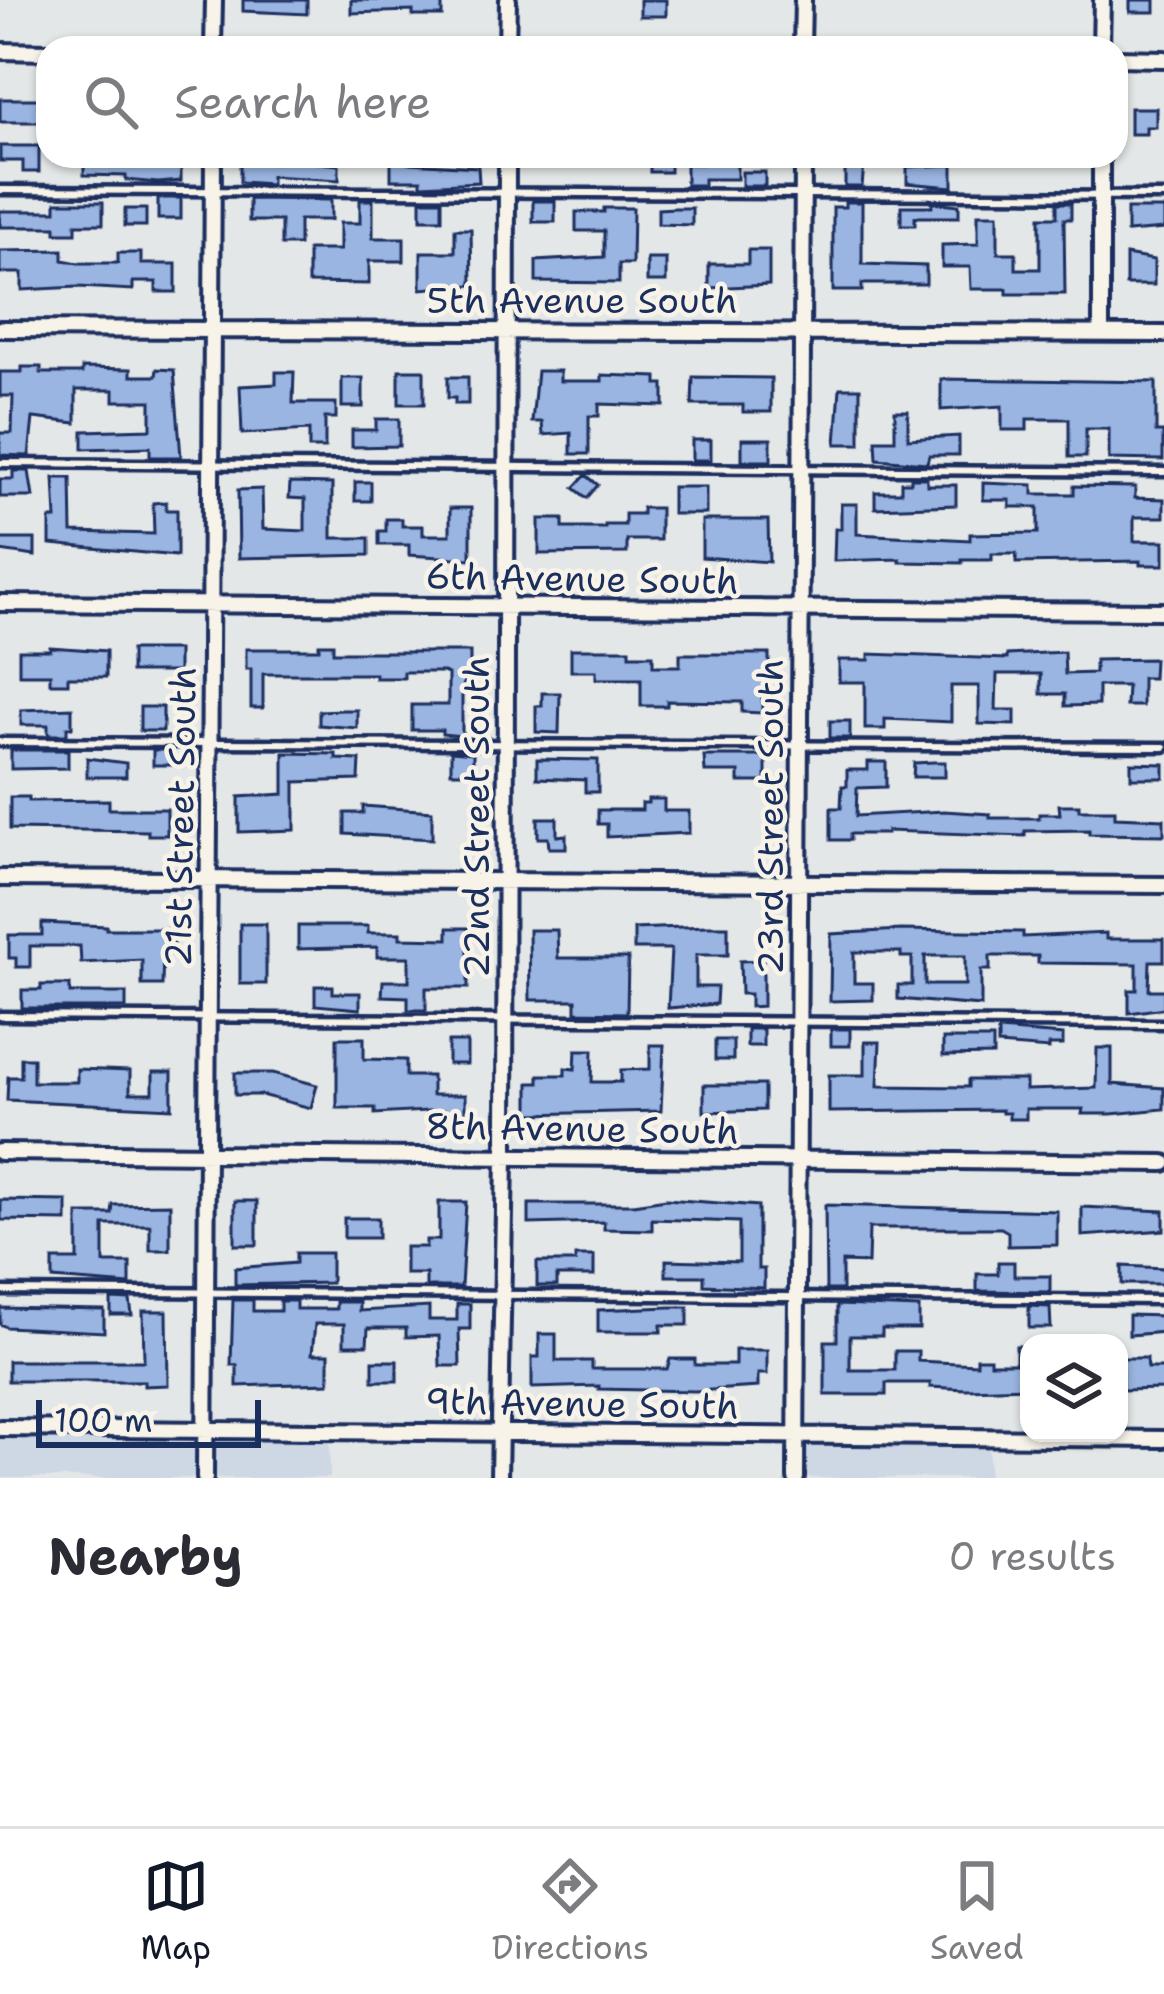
<!DOCTYPE html>
<style>
body{margin:0;font-family:"Shantell Sans",sans-serif;background:#f2f2f3;color:#2b2b33}
.controls{position:absolute;right:36px;bottom:36px;display:grid;overflow:hidden;border-radius:24px;box-shadow:0 3px 9px #0004}
.controls button{width:108px;height:108px;display:grid;place-items:center;padding:0;border:0;border-bottom:3px solid #e1e1e2;background:#fff;color:#2b2b33;font:60px sans-serif}
.scale{position:absolute;left:36px;bottom:30px;width:225px;box-sizing:border-box;padding-left:12px;border:6px solid #1b2f5e;border-top:0;font-size:33px;line-height:42px;white-space:nowrap;color:#1b2f5e;-webkit-text-stroke:9px #f7f3e8;paint-order:stroke}
.list{margin:0;padding:0;list-style:none}
h2{display:flex;justify-content:space-between;align-items:center;height:156px;margin:0;padding:0 48px;font-size:51px}
h2 small{font-size:39px;font-weight:400;color:#7c7c81}
.icon{flex:none;width:66px;height:66px;fill:none;stroke:currentColor;stroke-width:2;stroke-linecap:round;stroke-linejoin:round}
.map{position:relative;flex:none;width:1164px;height:1478px;overflow:hidden}
.search{position:absolute;background:#fff;box-shadow:0 3px 9px #0004;left:36px;right:36px;top:36px;height:132px;display:flex;align-items:center;gap:30px;box-sizing:border-box;padding:0 42px;border-radius:36px;color:#7c7c81;font-size:45px}
.sheet{height:348px;background:#fff}
nav{display:flex;justify-content:space-around;align-items:center;box-sizing:border-box;height:168px;border-top:3px solid #e1e1e2;background:#fff;font-size:33px;color:#7c7c81}
nav a{display:grid;justify-items:center;gap:6px}
nav .on{color:#111827}
.map>svg:first-child{display:block}
.built{fill:#ced8e5}
.building{fill:#9ab5e1;stroke:#1b2f5e;stroke-width:3;fill-rule:evenodd}
.lines{fill:none;stroke-linecap:round;stroke-linejoin:round}
.service-casing{stroke:#1b2f5e;stroke-width:15}
.minor-casing{stroke:#1b2f5e;stroke-width:22}
.service{stroke:#f7f3e8;stroke-width:6}
.minor{stroke:#f7f3e8;stroke-width:14}
.labels{text-anchor:middle;stroke-width:9;stroke-linejoin:round;paint-order:stroke}
.street-label{font-size:36px;fill:#1b2f5e;stroke:#f7f3e8}
</style>
<div class="map">
<svg width="1164" height="1478" viewBox="0 0 1164 1478">
<rect width="100%" height="100%" fill="#e4e7e7"/>
<filter id="ink" filterUnits="userSpaceOnUse"><feTurbulence type="fractalNoise" baseFrequency=".00833" numOctaves="2"/><feDisplacementMap in="SourceGraphic" scale="24" xChannelSelector="R" yChannelSelector="G"/><feConvolveMatrix kernelMatrix="1 2 1 2 8 2 1 2 1" color-interpolation-filters="sRGB"/></filter>
<g filter="url(#ink)">
<path class="built" d="M0,1428l330,2v48h-330z
M796,1436l193,1v41h-193z"/>
<path class="building" d="M243,0h64v14l-64,-3z
M351,0h91v16h-29v-5l-62,2z
M640,0h26v16h-26z
M1130,0h25v12h-25z
M0,99h40v23h-40z
M1130,108h26v19h-10v7h-16z
M0,146h39v26h-16v-11h-23z
M249,156l90,9v15l-68,-4v8l-31,-2v-20h9z
M650,156h20v16h-20z
M703,156l34,4v19h-33v6h-18v-21h16z
M84,157h22v5l75,-1v20l-23,2 -32,-3v-4l-42,-1z
M391,162l87,5 1,15 -58,3v-5h-30z
M845,164h19l-2,23h-17z
M953,165v22l-46,-4v-16z
M742,172h23v14h-23z
M158,198h23v21h-23z
M249,199l82,1v20h-32v25h-18v-24h-32z
M360,200h13v38h31v23h-35v23l-61,-1v-33h32v-27h20z
M421,200h21v19h-21z
M533,201h22v21h-22z
M56,202h47v22h-27v9h-20v-6h-56v-16h56z
M845,202h17v62l64,2v18h-64v7h-29v-84h12z
M932,202l27,3v12h-44v8h-14v-19h31z
M1057,203h14v16h-7l1,75h-58v-5h-36l-1,-22h-28v-22l36,-1v-30h20v39h18v16h24v-52h17z
M604,208h29l-1,56h-13v19l-83,-1v-21l68,-4v-26h-28v-19h28z
M675,208h17v17l-34,-1v-15z
M125,209h21v17h-21z
M1127,209h37v20l-37,3z
M455,229h16l1,56 -51,4v-37h34z
M63,250v10l15,3h40v-10h23v11h35v28h-20v-10h-23v8l-55,-3 -56,3v-17h-22v-22z
M748,250h21v35l-60,3v-24h39z
M1126,255l28,5v25h-28z
M647,259h19v23h-19z
M22,367h19v6h41v-5l49,1v7h25l1,-7 17,1 7,87h-31v-10l-67,2v-18l68,-2v-28h-37v-11h-38v33l-43,-5 -4,38 -29,-1v-22h12l1,-37h-13v-24h22z
M399,370h25v34h-25z
M537,371h23v10h42v-6l55,2v7h7v22l-65,-2v12h-10v38h-18v-21l-28,2 -1,-13h-10z
M276,372h18l-1,31h43v15h-11v30h-16v-18l-67,4 -2,-48 36,-2z
M448,377h20v27h-13v-6h-7z
M693,377l78,1v34h-28v-7h-51z
M342,378h21v29h-21z
M941,379l215,3v50h7v28l-54,-1v-30h-23v28h-17v-38h-42v11h-25v-24l-61,4z
M840,388h20v56h-24z
M895,411h13v28l51,-3v19h-30l-2,8 -50,-4 -1,-19h19z
M376,419h23v27l-47,1v-17h24z
M742,439h29v22h-29z
M692,440h19v20h-19z
M13,471h16l4,26h-33v-18h13z
M586,475l12,10 -11,13 -13,-10z
M54,478h17l1,54 82,2 -1,-31 13,-1v8h11v46l-127,-12v-25h6z
M911,478h16v7h29v20l-81,3v-16h26v-10h10z
M355,482h16v19h-16z
M290,483l42,1v54h37v17l-130,3 -1,-68 24,-1 1,40 42,2v-32l-16,-1z
M983,483l50,2v9h41v-8l61,1v11l29,1v18h-30v24h30v24h-24v-4l-124,2v-9h-24v6h-30v3l-62,-1v-3l-66,2 1,-32h6v-25h16v30l113,6v-6l68,-1v-26h-28v-7h-27z
M672,487h34v27h-34z
M450,508h21v51l-62,-4v-10h-30v-14h7v-12h16v7h21v9h27z
M642,508h18v32h-33v13l-88,1v-35h24v9h42v-3h20v-11h17z
M702,520h66l1,42 -67,-5z
M0,539h35v17l-35,-5z
M319,644h14v8h137v22h-5l-3,23v39l-20,-2v-4h-30v-25h36v-31l-5,-2h-39v6h-29v-4h-112v34h-12v-39h-5v-20h73z
M50,647l56,4v26h-38v6h-18v-9h-31v-24h31z
M571,649h59v6h23v11h27v-12h89v41h-7v18l-20,-1v-10l-75,-1v5h-26v-27h-45v-8h-25z
M131,650h47v22h-47z
M1064,652l1,22 30,-1v-13l59,-1 -1,19h-11v28h-16l1,-20h-29v19l-33,1v-12h-24v-20h-44l-1,36h19v15l-36,-1v-38h-28v36l-66,-3v10h-20v-47h-26v-22h30v-6l138,5v-4z
M542,693h18l-1,40 -23,-1v-26h6z
M140,707h23v24h-23z
M72,708v19h-5v8h-19v-10h-27v-15z
M343,710h14v18l-38,-3v-14z
M830,721h20v17h-20z
M11,750h57v18l-57,1z
M153,750h20v15h-20z
M451,751l22,2v19h-22z
M284,753l52,1v5l24,1 -1,20 -64,2v48l-56,2v-35l45,-3z
M704,756h62v26h-27v-10h-34z
M87,758l39,5v14h-39z
M537,759l61,1v32h-13v-12l-48,-2z
M868,762h18v25l-29,1 -1,28 88,-5 46,3v4h49v-4h21l-1,-9h20v5h36v7l49,2v16l-75,-1v-4l-64,1v5l-138,-5v3h-37v6h-19v-32h10l1,-22h5v-16h21z
M934,762h11v15h-32l1,-14z
M1131,763l33,1v14h-33z
M10,797h19v4l80,-1v9h58v26h-19v-4l-138,-2z
M648,799h16v12h25v22l-82,4v-13h-9v-14h44v-7h6z
M363,806l69,5v28l-87,-5v-21h18z
M538,818h19v18l9,-1v13h-17l-1,-10h-10z
M42,923l64,3v3h67v25h-10l-1,31h-20v-25l-61,3 -1,-17h-50v21h-14v-9h-7v-23h33z
M240,924h26v60h-26z
M298,926h70v7h32v5l48,1v-11h20v60h-42v22h-18v-13l-26,-1 1,-15h26v-24h-32v-10l-79,2z
M707,926h21v29h-32v32h21l-1,17 -48,4 3,-59h-37v-20z
M529,930h28l1,28h70l-1,55 -51,-1v-12h-46z
M901,930l122,2v5l83,-4v6h58v22h-14l-1,29h15v18l-35,5v-23h8v-26l-99,-1v-7h-48v14h-9v36l-83,-7v-14h14v-28h-11v-5h-47v31h19v17l-43,1 1,-67zM925,956h40v29h-40z
M763,960v46l-13,1v-13h-9l-1,-33z
M41,985h29v8h56v15h-104v-18h19z
M315,986h18v7h27v16l-45,-4z
M747,1029h16v17h-16z
M831,1029h19v17h-19z
M998,1030l65,5v10h-14v4l-51,-4z
M337,1038h27v21l42,1v16h26v19h33v21h-21v-6l-69,4v-6h-38z
M943,1039h50v16l-50,1z
M715,1040h18v20h-18z
M448,1042h19v22h-19z
M865,1042h15l-2,44 90,1v-7h58v10l70,-2 1,-40h15v36l52,4v21l-53,5h-29l1,-5h-57v10h-17v-6h-7v-3l-173,2v-37h36z
M650,1045h14l-3,66 -132,3v-31h10v-8h26v-7l10,1 1,-19h17l-1,32h29v-12l29,-1z
M21,1058h12v24h44v-13l53,2v22h23v-21h19v36l-165,-8 1,-23h13z
M235,1073h38l44,12 -6,23 -50,-13h-26z
M704,1085h60v25l-60,2z
M666,1199l92,7v63h6v19l-60,-3v-9h-38v-16l73,2v-40l-87,-3v11l-48,-1v-7l-75,2v-20h104z
M1,1200l66,1v20l-66,-1z
M235,1201h22v44h-22z
M439,1202h27l-5,85h-35v-13h-21v-27h21v-7h13z
M170,1204v46h-20v-25h-46v38h26v22l-77,-6v-19h25v-46h34l1,-9z
M825,1205l232,6v34l-49,1v-14l-7,-4h-132l-1,35 -26,-1v28h-16z
M1082,1207l82,4v19l-82,6z
M344,1218h34v20h-34z
M296,1253h35v30l-96,2v-17l61,-5z
M575,1256h19v20h-37v10h-20v-24h38z
M998,1262h16v14h36v16l-73,-1v-17h21z
M1122,1266l42,2v16h-42z
M111,1299l19,1 2,15h-21z
M233,1300h20v11h27v-10h16v8h40v-7h23v9l70,-4v13h28v-16h13v25h-11l1,37h-20l-1,-30 -33,1v-9h-38l-1,17h-23v-21h-29l-3,30h17v29l-92,3v-21h-6z
M837,1305l82,3v21h-37v7h-32v34h45v-19h23v10l59,3v-6h13v5h26v-17h12v41l-62,2 -36,-2v-4h-44v12h-61v-54h12z
M1029,1306l21,1 1,21h-22z
M670,1307h18v18h-27v7h-63v-22z
M0,1308l104,2v22l-98,-5 -6,-3z
M143,1311h24l1,74 -24,1v-5h-136v-20h136z
M1129,1315l35,1v16l-35,3z
M539,1334h17v27h36v8h75l3,-10h25v6h40v-15h32v24h-9v13l-63,4 -96,-2v-3l-67,2v-31h7z
M1122,1358h25v10h17v21l-42,1z
M373,1361h24v20h-24z"/>
<g class="lines">
<defs>
<path id="service" d="M0,190l1164,6
M0,463l1164,9
M0,742l1164,5
M0,1016l1164,8
M0,1291l1164,9"/>
<path id="minor" d="M213,48l1,-48
M507,48l1,-48
M802,48l1,-48
M1101,48l1,-48
M0,51l48,1
M1116,58l48,1
M0,329l1164,5
M1101,333v-177
M0,603l1164,8
M0,878l1164,7
M0,1152l1164,11
M0,1428l1164,11
M205,1478l8,-1322
M499,1478l6,-321 2,-1001
M796,1478l7,-1322"/>
</defs>
<use href="#service" class="service-casing"/>
<use href="#minor" class="minor-casing"/>
<use href="#service" class="service"/>
<use href="#minor" class="minor"/>
</g>
</g>
<g class="labels">
<g class="street-label">
<text x="582" y="313">5th Avenue South</text>
<text transform="translate(582 578) rotate(1)" y="13">6th Avenue South</text>
<text transform="translate(180 817) rotate(-89)" y="13">21st Street South</text>
<text transform="translate(476 817) rotate(-90)" y="13">22nd Street South</text>
<text transform="translate(770 817) rotate(-90)" y="13">23rd Street South</text>
<text transform="translate(582 1128) rotate(1)" y="13">8th Avenue South</text>
<text transform="translate(582 1403) rotate(1)" y="13">9th Avenue South</text>
</g>
</g>
</svg>
<div class="controls">
<button><svg class="icon" aria-label="layers" viewBox="0 0 24 24"><path d="M12 4l9 5-9 5-9-5zM3 14l9 5 9-5"/></svg></button>
</div>
<div class="scale">100 m</div>
<div class="search"><svg class="icon" aria-label="search" viewBox="0 0 24 24"><circle cx="10" cy="10" r="6"/><path d="M15 15l6 6"/></svg>Search here</div>
</div>
<section class="sheet">
<h2>Nearby<small>0 results</small></h2>
<ul class="list">
</ul>
</section>
<nav>
<a class="on"><svg class="icon" aria-label="map" viewBox="0 0 24 24"><path d="M3 6l6-2 6 2 6-2v14l-6 2-6-2-6 2zM9 4v14M15 6v14"/></svg>Map</a>
<a><svg class="icon" aria-label="directions" viewBox="0 0 24 24"><path d="M12 3l9 9-9 9-9-9zM9 14v-3h6M13 9l2 2-2 2"/></svg>Directions</a>
<a><svg class="icon" aria-label="saved" viewBox="0 0 24 24"><path d="M7 4h10v16l-5-4-5 4z"/></svg>Saved</a>
</nav>
